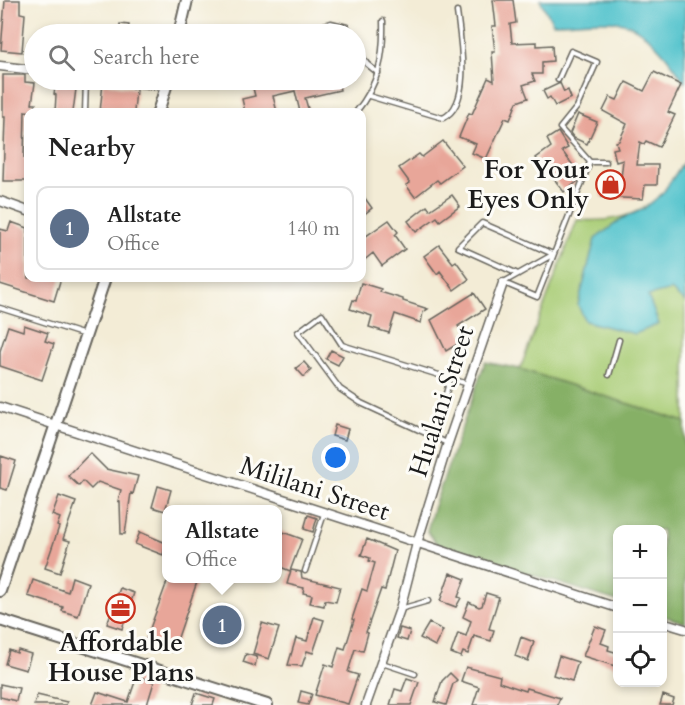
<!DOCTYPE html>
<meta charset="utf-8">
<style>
body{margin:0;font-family:Cardo,serif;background:#f2f2f2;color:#222}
.controls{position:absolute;right:18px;bottom:18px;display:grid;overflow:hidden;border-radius:12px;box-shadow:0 3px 9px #0003}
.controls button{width:54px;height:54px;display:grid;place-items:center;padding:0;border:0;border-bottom:2px solid #e0e0e0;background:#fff;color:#222;font:30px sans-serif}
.you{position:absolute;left:336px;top:458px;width:21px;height:21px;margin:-15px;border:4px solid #fff;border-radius:50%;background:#1a73e8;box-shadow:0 0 0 9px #1a73e833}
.badge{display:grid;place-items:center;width:39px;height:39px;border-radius:50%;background:#111827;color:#fff;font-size:20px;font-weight:700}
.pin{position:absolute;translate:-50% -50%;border:3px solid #fff;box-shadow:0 2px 6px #0006}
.popup{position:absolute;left:162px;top:505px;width:120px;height:78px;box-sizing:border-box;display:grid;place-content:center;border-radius:12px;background:#fff;filter:drop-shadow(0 2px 4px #0005);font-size:20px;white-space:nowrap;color:#767676}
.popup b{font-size:22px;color:#222}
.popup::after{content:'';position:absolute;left:50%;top:100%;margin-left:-12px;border:12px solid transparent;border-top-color:#fff}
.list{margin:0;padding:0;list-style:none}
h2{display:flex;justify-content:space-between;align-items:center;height:78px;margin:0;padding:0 24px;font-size:26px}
h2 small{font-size:20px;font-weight:400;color:#767676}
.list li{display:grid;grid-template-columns:39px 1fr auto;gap:18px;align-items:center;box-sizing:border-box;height:84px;margin:0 12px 12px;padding:0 12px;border:2px solid #e0e0e0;border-radius:12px}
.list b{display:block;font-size:22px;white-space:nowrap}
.list p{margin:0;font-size:20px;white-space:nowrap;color:#767676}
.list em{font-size:20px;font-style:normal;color:#767676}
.icon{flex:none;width:33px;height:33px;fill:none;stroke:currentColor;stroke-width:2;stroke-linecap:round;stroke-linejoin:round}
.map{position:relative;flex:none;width:685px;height:705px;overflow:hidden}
.search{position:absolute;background:#fff;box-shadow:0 3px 9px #0003;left:24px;top:24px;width:342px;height:66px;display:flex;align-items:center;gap:15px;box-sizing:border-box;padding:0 21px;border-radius:33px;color:#767676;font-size:22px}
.panel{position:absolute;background:#fff;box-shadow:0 3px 9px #0003;left:24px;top:108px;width:342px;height:174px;border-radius:12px}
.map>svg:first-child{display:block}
.green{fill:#a8cc75;stroke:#627448;stroke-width:1.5}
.forest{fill:#86b066;stroke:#516641;stroke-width:1.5}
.water{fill:#58c5ce;stroke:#3a7075;stroke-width:1.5}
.building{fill:#e8a699}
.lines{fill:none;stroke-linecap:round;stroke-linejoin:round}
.service-casing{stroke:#67655d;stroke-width:7}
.minor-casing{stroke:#67655d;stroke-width:11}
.tertiary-casing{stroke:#67655d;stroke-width:14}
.service{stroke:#fff;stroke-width:4}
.minor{stroke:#fff;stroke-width:8}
.tertiary{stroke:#fff;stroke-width:10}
.labels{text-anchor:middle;stroke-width:6;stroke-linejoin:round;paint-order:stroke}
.poi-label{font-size:26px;font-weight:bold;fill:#1c1c1c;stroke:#fdfcf7;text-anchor:end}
.street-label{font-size:26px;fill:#1c1c1c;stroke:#fdfcf7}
</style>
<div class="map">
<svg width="685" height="705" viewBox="0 0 685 705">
<rect width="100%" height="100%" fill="#fdfcf7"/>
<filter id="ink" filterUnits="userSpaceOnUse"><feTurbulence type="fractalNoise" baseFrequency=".0167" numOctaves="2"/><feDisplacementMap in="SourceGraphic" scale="12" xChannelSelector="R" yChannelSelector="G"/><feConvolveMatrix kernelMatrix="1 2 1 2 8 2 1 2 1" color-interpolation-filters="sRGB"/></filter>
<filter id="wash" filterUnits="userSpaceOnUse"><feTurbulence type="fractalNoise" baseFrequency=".008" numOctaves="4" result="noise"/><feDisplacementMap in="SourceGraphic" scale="24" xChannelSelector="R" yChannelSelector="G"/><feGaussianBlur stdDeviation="1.35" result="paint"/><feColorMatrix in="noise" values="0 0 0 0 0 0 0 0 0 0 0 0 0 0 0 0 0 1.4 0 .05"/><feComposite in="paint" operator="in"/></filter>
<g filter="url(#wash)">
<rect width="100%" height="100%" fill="#f3ecd6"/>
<path class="green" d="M685,160v262l-165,-53 57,-149c31,2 61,-2 84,-25 10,-9 17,-24 24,-35z"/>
<path class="forest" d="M485,362l35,7 165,53v201l-22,-7 -1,-86h-44l-1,71 -178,-55 -12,-15 6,-22z"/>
<path class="water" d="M540,0h145v84c-12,-22 -40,-58 -66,-62 -22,-3 -44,1 -66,1z
M685,160v142l-14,-12 -23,6 11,28 -24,10 -50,-13 -7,-16 17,-66 28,-21 20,-9 19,-15z"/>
<g id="blocks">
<path class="building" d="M5,0h15v13l5,1 -3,38 -21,-2z
M493,0h20l3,23 -6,1 2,19 25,-1v4l15,-1 1,16 -11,1v12h-10l3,7 -12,4 5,13 -11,4 -7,18 -5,-2 -19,41 -14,-6 4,-9 -17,-7 10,-24 3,1 16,-36 6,3 -2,-29h3l-3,-26h4z
M120,24l9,1 -1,8 -9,-1z
M654,72l27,13 -13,27 7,3 -16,32 -13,-6 -2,3 -4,-2 -3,23h21l-1,20h-12l-2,14 -41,-2 1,-20 18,1 2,-18 -7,2 -3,-13 5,-1 -2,-6 3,-1 8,-17 -24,-13 7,-14 7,3 9,-18 18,9z
M3,75h22v7l10,1 -3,21h4l-1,8 -10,-1 -1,47h4v23h-25l2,-64h-2z
M56,80l21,1 -4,31h-18l1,-17 -2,-1z
M251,80h34v2l10,-2h43l2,10 -35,8 4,14h-9l-5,-21 -22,5 4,16h-32l-3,-13 13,-3z
M103,83l33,6 -2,23h-34z
M560,83l4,9 4,-2 3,8 -16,8 -5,-9 -3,2 -4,-8z
M578,114l19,8 -10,22 -13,-6 -4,-5z
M558,132l10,16 -6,3 17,22 -7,2 8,1 -2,5 -14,11 -16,-21 -2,1 -10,-14 15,-11 -4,-8z
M443,141l20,25 -23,17 -3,-3 -22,17 -9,-12 4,-2 -11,-15 20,-14 3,3z
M362,194l10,14 -10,8z
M452,195l8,11 -20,15 -3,-4 -21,15 -8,-11 19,-15 3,4z
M389,220l9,12 -3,3 10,14 -23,17 -9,-13 -11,9v-23z
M11,222l17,6v50h33l-7,23 -54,-17v-55l8,2z
M439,245l14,18 3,-2 13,18 -15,11 -14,-19 -3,3 -13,-18z
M361,283l20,6 -1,3 23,7v2l25,8 -5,3 -2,11 -26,-9 -6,19 -20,-6 3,-11 -22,-7 3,-9 3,1z
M474,293l11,16 -27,17 8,13 -20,12 -15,-31z
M24,325l24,8 -3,8 9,3 -12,36 -42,-14v-15l8,-25 15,5z
M331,350l12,6 -5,9 -12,-6z
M304,362l7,8 -7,7 -8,-9z
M335,425l13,4 -3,11 -13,-4z
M90,453l16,16 32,7 -5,18 -2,-1 -6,41h-4l-1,-32 -2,-1 3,-11 -23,-8 -7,7 -8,-8 -4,5 -11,-10z
M1,456l15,5 -9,29 -7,-2z
M158,486l13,4 -6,21 -13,-4z
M59,496l17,6 -13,37 7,2 -10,32 -15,-5 14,-41 -2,-1 3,-8 -8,-3z
M308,515l9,3 -4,14 -9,-3z
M280,531l22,8 -12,32 -12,-5v-29z
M140,532l26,11 -3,12 -28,-11z
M367,539l28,12 -10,39 -4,-1 -15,43 2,1 -5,18 -8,-2 -7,23 10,3 -10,29 -33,-9 10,-31 8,3 6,-20 6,2 9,-29 -2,-1 10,-30 5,2 8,-28 -6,-2 1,-3 -9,-3z
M291,570l10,2 1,6 38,9 -4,15 -11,-2 -1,6 -14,-3 2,-8 -9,-2 1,-5 -17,-4z
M450,573l15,6 -7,18 3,1 -5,9 -16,-6z
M72,577l16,6 -10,33 -16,-5 1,-4 -35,-11 5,-16 35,12z
M168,579h30l-25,73 -28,-10z
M120,588l14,5 -12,36 -15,-5z
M486,593l13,4 -10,32 5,1 -3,11 -17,-5 -6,18 -5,-2 -2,5 -10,-4 7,-20 8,3 5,-15 -8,-4 6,-15 10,5 3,-1z
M217,610l20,7 -9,23 -20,-7z
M314,617l10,3 -11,33 -6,-2 -5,15 -14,-1 8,-27 11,3z
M262,623l17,5 -10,31 -16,-5z
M429,623l14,7 -8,16 -15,-8z
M595,626l11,4 -5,13 8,3 -1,4 10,3 -3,13 -32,-10z
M400,628l10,3 -3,10 -10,-3z
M521,637l13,5 -6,19 -13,-5z
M9,650l8,3 1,-3 13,4 -5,16 -21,-6z
M246,654l11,3 -2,9 -12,-4z
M559,656l19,6 -6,19 -19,-6z
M466,667l34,9 -1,6 27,9 1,-3 33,10 -3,7h-84l6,-18 -18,-6z
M450,673l7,7 -4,4 -7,21 -11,-3 7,-21z
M137,676l17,6 -7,23h-55l5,-13 31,10z
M407,678l12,4 -8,23h-21l5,-16 7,2z
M0,684l19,4 -3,13 -16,-4z
M301,691l11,3 -4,11 -10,-2z
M196,693l19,6 -2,6h-21z
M37,695l30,7 -1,3h-32z
M663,695l11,4 -2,6h-12z"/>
</g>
</g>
<g filter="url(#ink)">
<use href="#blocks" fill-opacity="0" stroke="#67655d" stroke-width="1.5"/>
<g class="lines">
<defs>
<path id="service" d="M294,34l37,-11 16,4 3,7
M356,47l11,17 11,9
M369,96l74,22c30,-14 17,-81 14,-106
M85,112l1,-32
M356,112c23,-28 28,-55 27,-91
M590,162h16
M518,274l-60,-27 24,-24 71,31
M504,282l48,-27
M504,283l33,14 53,-135 -30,-34 17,-21 20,-45 -26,-11 -13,29
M0,308l85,27
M609,375l10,-35
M434,437l16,-58
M447,443l-86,-40 -21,-14 -42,-57 24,-18 20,31 126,39
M305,571l19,-57
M400,609l28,-8
M382,663l33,11"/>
<path id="minor" d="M0,66l34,4
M117,80l49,6
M0,201l28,10
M0,407l618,201
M662,622l23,7
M366,705l34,-96 17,-66 31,-100 55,-160"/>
<path id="tertiary" d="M179,34l8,-34
M158,112l10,-32
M0,591l105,-313
M0,620l267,85"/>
</defs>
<use href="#service" class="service-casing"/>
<use href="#minor" class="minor-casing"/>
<use href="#tertiary" class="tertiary-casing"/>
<use href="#service" class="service"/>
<use href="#minor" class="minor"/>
<use href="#tertiary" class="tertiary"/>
</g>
</g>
<defs>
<symbol id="shop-ring" viewBox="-11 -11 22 22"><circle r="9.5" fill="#fdfcf7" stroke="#c8321e" stroke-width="1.5"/><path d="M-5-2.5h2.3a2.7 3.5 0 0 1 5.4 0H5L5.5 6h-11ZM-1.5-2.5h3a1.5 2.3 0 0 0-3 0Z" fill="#c8321e"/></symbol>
<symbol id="office-ring" viewBox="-11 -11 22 22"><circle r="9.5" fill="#fdfcf7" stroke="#c8321e" stroke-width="1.5"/><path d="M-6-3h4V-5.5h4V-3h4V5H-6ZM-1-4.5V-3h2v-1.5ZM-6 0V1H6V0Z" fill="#c8321e"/></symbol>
</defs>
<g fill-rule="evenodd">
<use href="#shop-ring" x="594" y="168" width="33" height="33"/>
<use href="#office-ring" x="104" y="592" width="33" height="33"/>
</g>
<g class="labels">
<g class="poi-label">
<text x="589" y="178">For Your<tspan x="589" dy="30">Eyes Only</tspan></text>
<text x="121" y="651" text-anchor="middle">Affordable<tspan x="121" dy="30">House Plans</tspan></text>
</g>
<g class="street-label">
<text transform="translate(441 401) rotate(-72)" y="9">Hualani Street</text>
<text transform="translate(315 488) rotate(18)" y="9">Mililani Street</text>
</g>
</g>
</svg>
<div class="controls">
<button>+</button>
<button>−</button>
<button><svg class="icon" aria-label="locate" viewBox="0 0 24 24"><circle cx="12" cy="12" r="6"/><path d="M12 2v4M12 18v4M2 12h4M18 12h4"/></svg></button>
</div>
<div class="you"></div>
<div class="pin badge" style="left:222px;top:625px;background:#5c6f8a">1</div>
<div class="popup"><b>Allstate</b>Office</div>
<div class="search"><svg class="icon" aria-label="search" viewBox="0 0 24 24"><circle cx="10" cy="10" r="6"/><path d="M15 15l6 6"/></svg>Search here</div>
<section class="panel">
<h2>Nearby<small></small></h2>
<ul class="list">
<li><span class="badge" style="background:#5c6f8a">1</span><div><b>Allstate</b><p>Office</p></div><em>140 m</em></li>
</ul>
</section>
</div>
